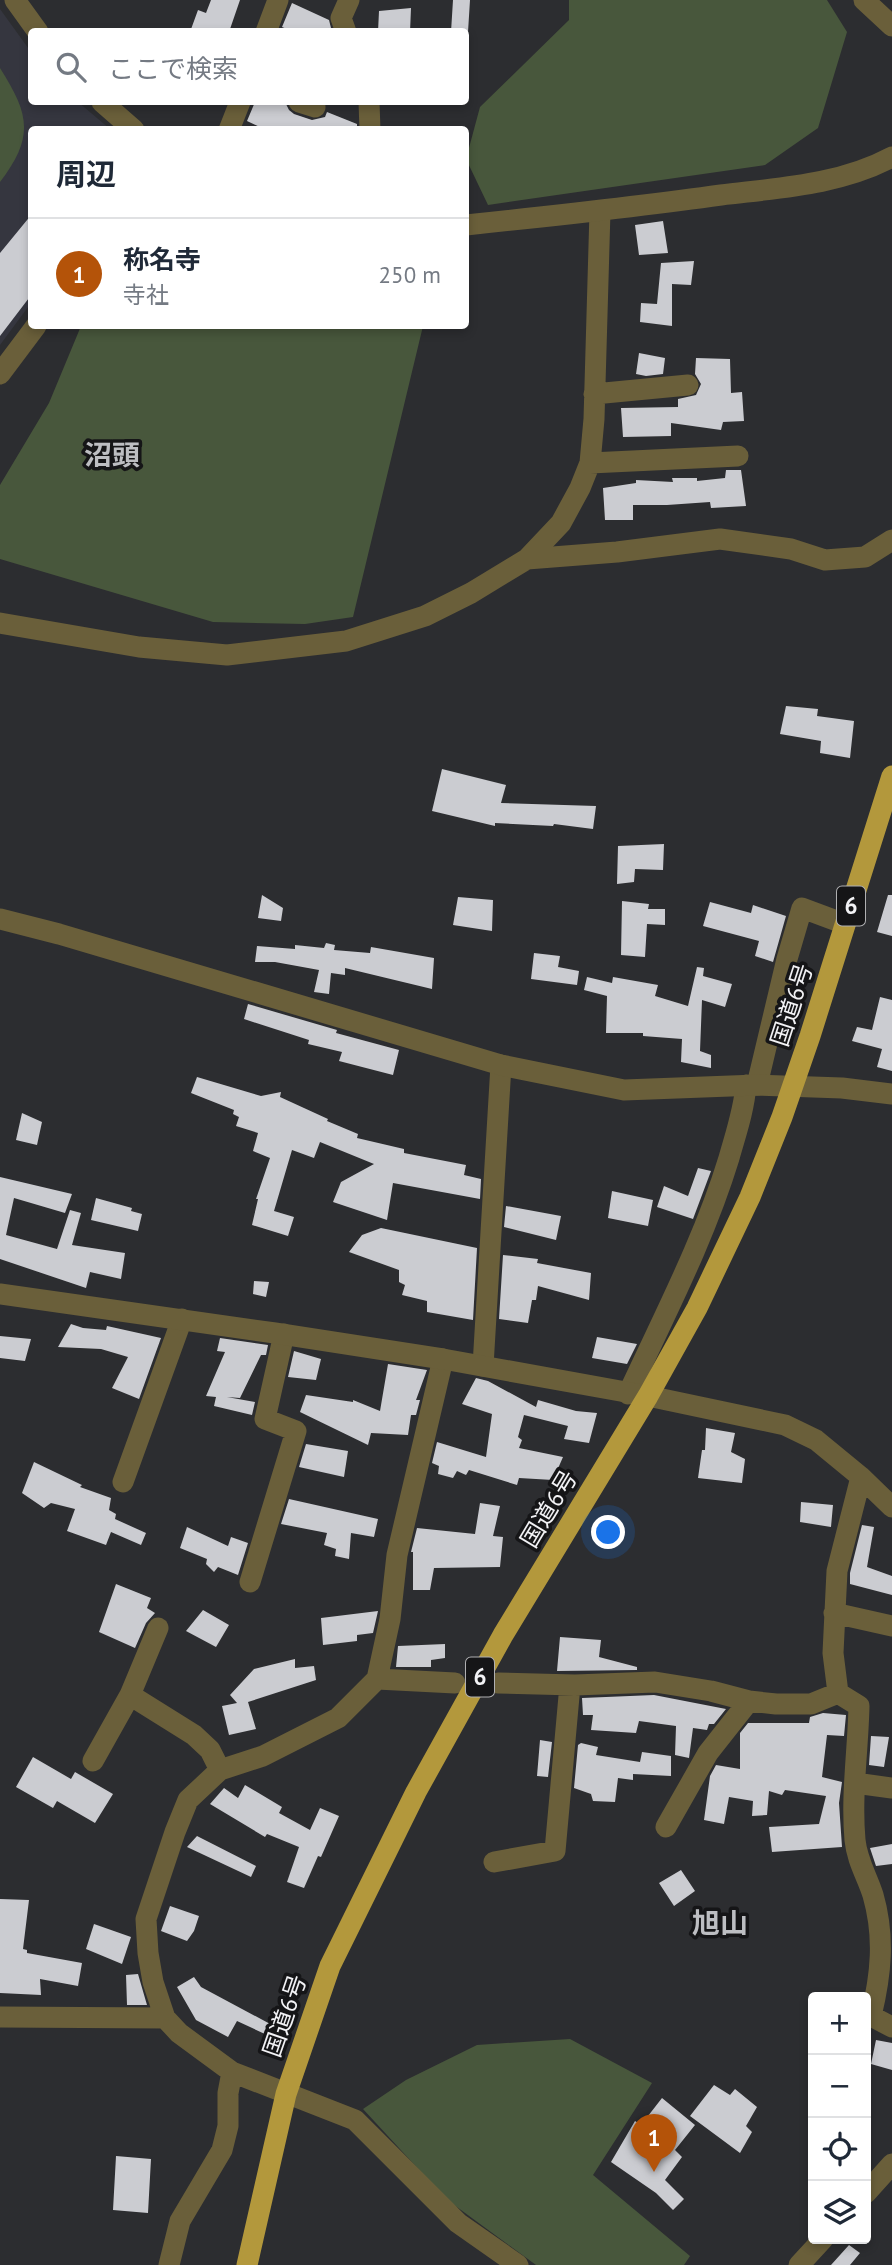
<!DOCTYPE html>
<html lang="ja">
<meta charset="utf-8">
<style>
body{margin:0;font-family:"PT Sans","Noto Sans JP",sans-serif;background:#f2f2f3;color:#1f2937}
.controls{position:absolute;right:21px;bottom:21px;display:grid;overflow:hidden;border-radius:7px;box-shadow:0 4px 10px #0003}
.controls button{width:63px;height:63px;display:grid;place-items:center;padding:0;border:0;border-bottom:2px solid #e0e1e3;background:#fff;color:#1f2937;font:35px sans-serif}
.you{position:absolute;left:609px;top:1533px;width:24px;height:24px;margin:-18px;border:5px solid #fff;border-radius:50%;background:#1a73e8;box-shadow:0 0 0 10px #1a73e833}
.badge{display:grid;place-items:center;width:46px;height:46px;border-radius:50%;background:#b45309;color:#fff;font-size:23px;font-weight:700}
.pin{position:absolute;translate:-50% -58px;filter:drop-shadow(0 2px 4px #0008)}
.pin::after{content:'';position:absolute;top:37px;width:24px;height:21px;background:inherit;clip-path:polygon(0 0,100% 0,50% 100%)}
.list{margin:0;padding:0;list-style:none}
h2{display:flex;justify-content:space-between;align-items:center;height:91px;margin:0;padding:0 28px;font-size:30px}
h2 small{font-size:23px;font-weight:400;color:#747a83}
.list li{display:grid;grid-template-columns:46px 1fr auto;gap:21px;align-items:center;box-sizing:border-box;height:112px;padding:0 28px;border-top:2px solid #e0e1e3}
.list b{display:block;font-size:26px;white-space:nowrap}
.list p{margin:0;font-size:23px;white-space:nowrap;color:#747a83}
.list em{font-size:23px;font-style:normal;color:#747a83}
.icon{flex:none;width:38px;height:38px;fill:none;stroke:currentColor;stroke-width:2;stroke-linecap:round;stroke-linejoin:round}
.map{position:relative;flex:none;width:892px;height:2265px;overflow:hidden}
.search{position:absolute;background:#fff;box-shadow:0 4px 10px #0003;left:28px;top:28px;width:441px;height:77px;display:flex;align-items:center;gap:18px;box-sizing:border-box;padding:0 24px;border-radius:7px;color:#747a83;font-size:26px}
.panel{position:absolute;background:#fff;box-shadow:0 4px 10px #0003;left:28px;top:126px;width:441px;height:203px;border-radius:7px}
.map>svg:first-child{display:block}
.built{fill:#35363f}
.green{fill:#48573c}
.building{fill:#cbccd1}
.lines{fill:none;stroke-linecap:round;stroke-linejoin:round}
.minor{stroke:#6a5f3a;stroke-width:21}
.tertiary{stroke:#6a5f3a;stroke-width:21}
.trunk{stroke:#b3983c;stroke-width:21}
.labels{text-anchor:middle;stroke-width:7;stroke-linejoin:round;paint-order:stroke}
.shield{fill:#151517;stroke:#b0b0b2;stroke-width:2}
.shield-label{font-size:23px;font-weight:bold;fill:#f2f2f5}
.street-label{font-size:24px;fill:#f2f2f5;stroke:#151517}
.quarter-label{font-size:28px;font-weight:bold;fill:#bdbec2;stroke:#151517}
</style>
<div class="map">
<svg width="892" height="2265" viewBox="0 0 892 2265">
<rect width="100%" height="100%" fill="#2c2d30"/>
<path class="built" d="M0,9l31,43 1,50h46l32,27 -78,1 -1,173 -31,42z"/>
<path class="green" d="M569,0h258l20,32 -29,96 -53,37 -277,40 -22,-46 14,-52 89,-87z
M0,68c29,46 35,68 0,114z
M81,326h342l-70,291 -48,7 -92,-2 -213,-63v-74l49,-82z
M570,2039l82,44 -59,92 97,81 -6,9h-148l-90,-66 -83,-90 43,-29 71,-35z"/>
<path class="building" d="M211,0h29l-11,32h-39l8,-22 8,3z
M453,0h17l-2,32h-17z
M292,3l37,17 3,12h-38l-12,-5z
M411,8l-1,24h-32l1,-21z
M255,102h24l7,2 3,6 5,4 18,6 13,-3 2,-5 30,12v6h-91l-19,-9z
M32,214v80l-32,42v-83z
M663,221l5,32 -29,2 -4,-30z
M694,261l-3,24 -19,-1v42l-32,-4 1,-19 16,1 4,-41z
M639,353l26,5 -2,16 -17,2 -10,-2z
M696,358l34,1 1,34 11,-1 2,29 -21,1 -2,8 -50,-7v13l-48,1 -2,-29 57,-1v-8l18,-4 5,-11 -6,-10z
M726,470h15l5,36 -35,2 -1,-6 -43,3h-34v15h-28l-2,-32 33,-5v-3l37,2 -1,-4h25v3l28,-3z
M786,706l32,3 -1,7 37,5 -4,37 -30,-5 1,-12 -41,-7z
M442,769l64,16 -5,18 95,3 -3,23 -39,-5 -1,2 -58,-3v3l-63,-15z
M664,844l-1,26 -28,-1 -1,13 -17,2 1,-38z
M262,895l21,13 -2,13 -23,-3z
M888,895h4v41l-15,-4z
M458,897l35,3 -1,31 -39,-6z
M622,901l27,3 -1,5h17v16l-18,-1 -2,33 -24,-2z
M710,902l41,11 2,-8 33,11 -13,46 -18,-6 4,-15 -56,-15z
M326,943l9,2 -1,5 36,3 1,-6 63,11 -2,31 -87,-21v7l-14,-2 -2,21 -15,-2 5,-22 -44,-8h-20l2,-16 38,3v-4l29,3z
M534,953l26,3 -2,11 21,4 -2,14 -46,-6z
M697,967l7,1 -1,8 29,8 -7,23 -23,-7 -2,51 11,4v13l-30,-6 1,-23 -39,-3v-3h-37l1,-37 -23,-6 3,-13 25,6 1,-6 45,8 -3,11 33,10z
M880,997l12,3v71l-15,-4 5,-18 -30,-8 5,-14 15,3z
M248,1004l89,26 -1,3 63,17 -6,25 -54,-14 3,-9 -34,-8 1,-4 -65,-21z
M197,1077l64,19 20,-4 -1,5 48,22 -1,2 31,13 -1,4 47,11v4l62,12 -2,10 17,4 -1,20 -87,-16 -6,37 -54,-18 8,-20 33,-18 -54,-22 -6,16 -22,-8 -18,61 20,6 -6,19 -36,-11 6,-26h-2l14,-41 -17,-7 5,-18 -22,-7 3,-9 -6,-3 1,-4 -43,-17z
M22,1113l20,9 -5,23 -21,-5z
M698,1168l13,3 -18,48 -36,-12 7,-21 24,10z
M0,1177l72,17 -7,19 -51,-15 -8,37 51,14 13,-39 11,3 -9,32 53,8 -4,26 -31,-7 -4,16 -86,-29z
M612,1191l41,9 -5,26 -40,-8z
M96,1198l36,10 -1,3 11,3 -4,17 -47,-11z
M506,1206l55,10 -5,24 -52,-13z
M381,1228l96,20 -4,72 -46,-8v-11l-25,-6 3,-10 -6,-3v-12l-50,-18 13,-17z
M503,1255l35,4 -1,4 54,10 -2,27 -51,-14 -2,14h-4l-4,23 -29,-4z
M254,1281l15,1 -3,15 -13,-3z
M71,1324l12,4 23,2 1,-4 54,12 -22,61 -27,-11 16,-31 -27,-8 -43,-2z
M0,1336l31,3 -6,22 -25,-3z
M597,1337l40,7 -10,20 -35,-6z
M220,1338l48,7 -2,10h-5l-21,43 -13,-1 28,5 -3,13 -38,-9 2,-9 -10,-1 19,-44 -8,-1z
M294,1351l27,8 -5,21 -28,-3z
M388,1364l39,6 -11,30h4l-4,15h-5l-3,20 -37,-2 -3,12 -68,-33 6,-17 47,7v-2l27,11z
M476,1378l12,3 48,26 2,-7 38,11 21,2 -8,30 -25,-4 4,-13 -44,-11 -6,22 4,3 -3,8 44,9 -10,23 -34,-2 -2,7 -48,-15 -3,5 -9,-4 -4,7 -15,-4 1,-8 -7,-3 5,-21 49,15 6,-43 -30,-10z
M706,1428l29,5 -4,19 14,7 -3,24 -44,-5 4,-28h3z
M306,1444l42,7 -4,26 -45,-10z
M34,1462l48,23 -2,2 31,11 -2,12 7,4 -1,5 31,14 -5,12 -30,-13 -5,13 -39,-14 8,-22 -24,-6 -7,5 -22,-15z
M289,1499l89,20 -4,18 -23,-4 -2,26 -14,-3 1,-7 -12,-4 3,-12 -46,-9z
M801,1502l32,3 -2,22 -31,-5z
M480,1503l20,3 -7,30 10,1 -3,30 -66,1 -4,22h-17v-38h-2l6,-24 58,6z
M862,1525l12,2 -7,40 25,9v19l-42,-11v-11z
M187,1527l41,19 3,-9 17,6 -10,32 -20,-8 -4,5 -8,-8 1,-5 -27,-11z
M116,1584l35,14 -4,10 8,5 -9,10 -11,25 -36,-16z
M203,1610l26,15 -13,22 -30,-16z
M378,1611l-5,22 -16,2v6l-34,4 -2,-27z
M560,1637l41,3 -2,17 38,10v3l-80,1z
M445,1644v14l-14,2v7h-35l2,-21z
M295,1659v9l19,-2 2,14 -68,22 8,27 -27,6 -7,-29 15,-3 -7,-8 24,-26z
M654,1695l72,14 -12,15h-5l-2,6 -14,-2 -4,30 -14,-3 1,-29 -37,-5 -3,12 -45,-3 2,-15h-10l-1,-17z
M823,1713l23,2 -2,21 -17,-1 -5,42 20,5 -3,21 3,44 -70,5 -3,-25 50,-3 7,-28 -41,-6 -3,5 -13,-4 -2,24 -15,1 1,-15 -24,-4 -5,27 -20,-4 6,-44 6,-11 24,4v-36l8,-10h61l1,-6z
M871,1736l18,1 -5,30 -15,-2z
M540,1740l12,2 -4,35 -11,-1z
M581,1743l17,4 -2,8 44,7 2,-10 29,4v20l-38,-2v6l-15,-2 -3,24 -22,-1 -2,-7 -17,-6 4,-43z
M33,1757l38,22 4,-7 38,22 -18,29 -38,-22 -4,7 -37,-21z
M245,1785l37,22 -3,6 31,17 10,-22 19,8 -18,41 -3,-1 -14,32 -17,-6 12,-35 -32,-13 -2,3 -55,-33 14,-16 14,10z
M197,1836l59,30 -5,11 -64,-30z
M892,1844v20l-16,2 -6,-18z
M681,1870l14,21 -21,15 -15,-23z
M0,1899l29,1 -6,49 4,1v3l55,10 -4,23 -38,-7 1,16 -41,-2z
M170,1906l29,10 -5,15 -7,10 -26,-10z
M94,1924l37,13 -9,27 -36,-15z
M138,1974l9,31h-20l-1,-30z
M194,1977l7,10 71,38 -5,10 -30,-14 -9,16 -32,-17 -19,-33z
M876,2040l16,3v27l-21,-6z
M714,2085l16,10 5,-6 22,18 -11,19 6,6 -12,21 -50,-37z
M662,2098l33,27 -20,25 7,7 -17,23 19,19 -11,11 -17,-17 -45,-31 24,-41 6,4z
M116,2156l35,3 -3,54 -35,-3z
M849,2245l11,8 -10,12h-19z"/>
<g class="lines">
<path class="minor" d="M864,0l28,26
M266,32l12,-32
M346,32l-5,-14 8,-18
M299,102l16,5
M369,102l1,28
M229,130l11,-28
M594,394l94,-9
M590,463l148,-7
M527,559l90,-7 103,-13 71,10 34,11 40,-3 27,-17
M0,623l139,24 88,8 119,-14 79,-25 46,-23 56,-34 34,-36 19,-35 10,-25 4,-44 6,-208
M757,1085l30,-126 15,-51 43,16
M443,1359l-46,196 -7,64 -13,60 -39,39 -75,38 -43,14 -32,30 -13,32 -29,87 2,34 5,29 12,36 14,15 53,39 123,48 103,103 60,42
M483,1366l18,-301
M628,1394c36,-78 76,-154 101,-236 7,-25 15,-48 17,-73
M648,1396l137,29 31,15 45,37 31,30
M861,1477l-24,94 -4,82 5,40 21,13c-1,45 -8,89 -4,134 2,21 12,36 18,55 12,42 8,80 -2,121l21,11
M123,1482l59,-163
M250,1582l46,-151 -31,-12 19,-85
M834,1613l58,13
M377,1679l78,4
M498,1683l77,2 80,-3 56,9 38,10 27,3h35l27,-11
M130,1695l28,-67
M93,1761l37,-66 64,40 16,15 10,20
M855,1783l37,5
M666,1827l42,-74 41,-52
M494,1862l61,-11 15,-166
M0,2017l165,1
M866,2193l26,-29
M169,2265l11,-44 42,-71 6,-24v-33l4,-21
M799,2265l24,-26"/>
<path class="tertiary" d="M15,0l23,32
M102,102l32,28
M466,225c85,-9 170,-18 255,-30 57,-7 119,-10 171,-38
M0,374l36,-48
M0,919l59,15 442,131 123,25 133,-5 85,3 50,6
M0,1294l275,39 168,26 205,37"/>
<path class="trunk" d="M247,2265l39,-171 44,-128 86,-174 87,-157 145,-239 49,-88 53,-111 32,-80 28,-81 82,-260"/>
</g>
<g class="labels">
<g class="shield">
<rect x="837" y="886.5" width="28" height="39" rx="5"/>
<rect x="466" y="1657.5" width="28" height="39" rx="5"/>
</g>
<g class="shield-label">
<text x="851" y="914">6</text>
<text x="480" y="1685">6</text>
</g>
<g class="street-label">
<text transform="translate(792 1005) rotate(-72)" y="8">国道6号</text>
<text transform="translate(549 1509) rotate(-59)" y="8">国道6号</text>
<text transform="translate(285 2016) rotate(-71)" y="8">国道6号</text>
</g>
<g class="quarter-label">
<text x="112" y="465">沼頭</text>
<text x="720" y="1933">旭山</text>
</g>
</g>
</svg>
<div class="controls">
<button>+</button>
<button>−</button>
<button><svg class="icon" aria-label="locate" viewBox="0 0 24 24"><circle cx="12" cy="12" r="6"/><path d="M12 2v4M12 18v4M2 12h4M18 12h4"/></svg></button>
<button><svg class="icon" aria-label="layers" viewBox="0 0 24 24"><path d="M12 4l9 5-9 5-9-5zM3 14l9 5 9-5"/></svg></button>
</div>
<div class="you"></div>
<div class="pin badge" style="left:654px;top:2172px">1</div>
<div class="search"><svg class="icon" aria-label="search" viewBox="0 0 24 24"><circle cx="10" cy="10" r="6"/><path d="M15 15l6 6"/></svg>ここで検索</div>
<section class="panel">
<h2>周辺<small></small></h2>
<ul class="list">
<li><span class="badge">1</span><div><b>称名寺</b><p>寺社</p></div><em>250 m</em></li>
</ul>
</section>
</div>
